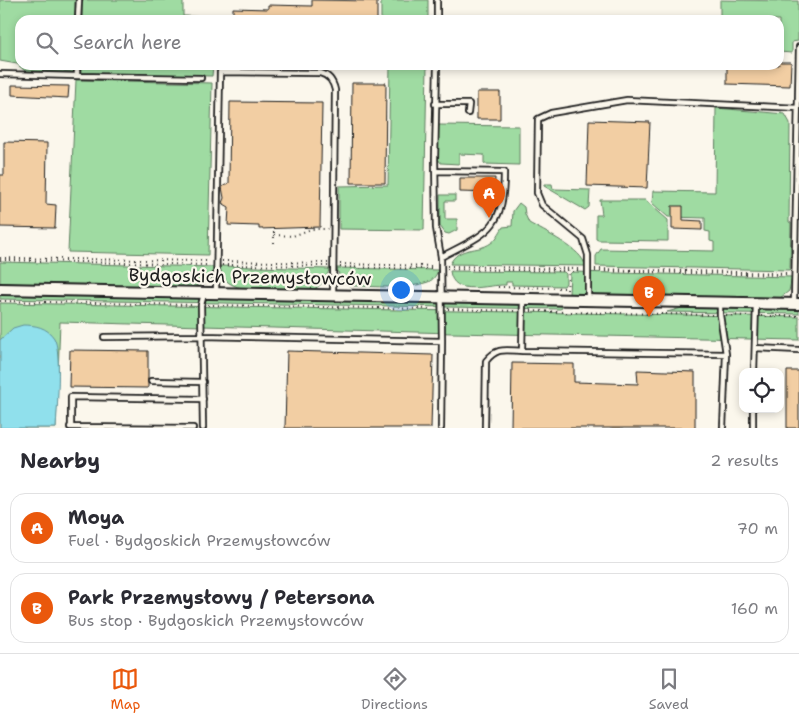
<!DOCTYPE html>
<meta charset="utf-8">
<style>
body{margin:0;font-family:"Shantell Sans",sans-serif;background:#f2f2f3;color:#2b2b33}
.controls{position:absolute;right:15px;bottom:15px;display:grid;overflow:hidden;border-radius:10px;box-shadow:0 2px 8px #0003}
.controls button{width:45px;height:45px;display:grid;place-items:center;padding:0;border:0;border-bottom:1px solid #e1e1e2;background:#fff;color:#2b2b33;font:25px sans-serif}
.you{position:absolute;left:400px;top:289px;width:18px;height:18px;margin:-12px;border:4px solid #fff;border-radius:50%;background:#1a73e8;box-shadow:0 0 0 8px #1a73e833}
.badge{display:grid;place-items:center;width:32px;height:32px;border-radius:50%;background:#ea580c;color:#fff;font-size:16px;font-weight:700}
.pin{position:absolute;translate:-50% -41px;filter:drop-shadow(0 1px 2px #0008)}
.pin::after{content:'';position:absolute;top:26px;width:18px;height:15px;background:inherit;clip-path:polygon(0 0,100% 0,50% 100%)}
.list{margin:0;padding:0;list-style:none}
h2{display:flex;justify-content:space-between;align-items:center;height:65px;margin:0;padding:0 20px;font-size:21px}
h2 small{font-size:16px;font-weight:400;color:#7c7c81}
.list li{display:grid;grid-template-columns:32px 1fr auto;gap:15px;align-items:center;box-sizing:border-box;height:70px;margin:0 10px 10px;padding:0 10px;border:1px solid #e1e1e2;border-radius:15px}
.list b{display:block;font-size:19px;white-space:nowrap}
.list p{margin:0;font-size:16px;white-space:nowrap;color:#7c7c81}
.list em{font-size:16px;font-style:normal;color:#7c7c81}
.icon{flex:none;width:28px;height:28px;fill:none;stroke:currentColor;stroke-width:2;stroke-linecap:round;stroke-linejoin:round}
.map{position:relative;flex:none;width:799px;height:428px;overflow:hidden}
.search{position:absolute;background:#fff;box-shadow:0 2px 8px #0003;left:15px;right:15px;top:15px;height:55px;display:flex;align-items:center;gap:12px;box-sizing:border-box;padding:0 18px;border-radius:15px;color:#7c7c81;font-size:19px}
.sheet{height:225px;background:#fff}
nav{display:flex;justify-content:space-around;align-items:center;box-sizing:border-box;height:70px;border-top:1px solid #e1e1e2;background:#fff;font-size:14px;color:#7c7c81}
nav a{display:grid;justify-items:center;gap:2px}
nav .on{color:#ea580c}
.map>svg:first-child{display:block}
.green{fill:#9fdba2;stroke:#5e7c5f}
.water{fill:#90e0ec;stroke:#629299}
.building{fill:#f2cea3;stroke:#1c1c1c}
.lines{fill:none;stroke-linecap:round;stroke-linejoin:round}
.service-casing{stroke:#1c1c1c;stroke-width:8}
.tertiary-casing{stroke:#1c1c1c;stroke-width:14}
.path{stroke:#1c1c1c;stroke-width:2;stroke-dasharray:1 4;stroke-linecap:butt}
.service{stroke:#fbf7ec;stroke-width:4.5}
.tertiary{stroke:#fbf7ec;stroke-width:10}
.labels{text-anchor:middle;stroke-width:4.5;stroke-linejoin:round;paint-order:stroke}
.street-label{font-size:18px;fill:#1c1c1c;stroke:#fbf7ec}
</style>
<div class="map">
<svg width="799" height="428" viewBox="0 0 799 428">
<rect width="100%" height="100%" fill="#fbf7ec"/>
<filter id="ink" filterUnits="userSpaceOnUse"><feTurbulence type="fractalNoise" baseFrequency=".02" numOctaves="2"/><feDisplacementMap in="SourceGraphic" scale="10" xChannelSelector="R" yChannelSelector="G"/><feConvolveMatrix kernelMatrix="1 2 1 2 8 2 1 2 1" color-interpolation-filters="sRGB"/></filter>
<g filter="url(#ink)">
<path class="green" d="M0,0h75v20h-55v45h54v7l-49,-1 -8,-7 -17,-3z
M82,0h101v16l31,1v3h-132z
M381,0h47v20h-47z
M720,0l78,1v40l-6,1v11l-13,-1v-32h-59z
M81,65h132l-1,11 -131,-3z
M390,65h37l-3,165 -85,-1v-43l49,-1z
M76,80l136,3 -4,172 -140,-3z
M716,108l69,6 5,9 -1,99 2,1 -1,47 -194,-4v-10l5,-7 113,2v-9l-4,-1v-9l-5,-1v-13l-37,-1 -16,-14 1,-12 62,1z
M438,125l81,1v39l-35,-1v-9l-25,-1v10l-18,-1 -3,-4z
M544,184h8l1,5 37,1 -1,17 -4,3 -41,-24z
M440,195h15v6h-10v18h12v11l-8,4 -4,-1 -5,-7z
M600,200h45l23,20v21l-70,-1 -2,-1v-24h6z
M519,203l5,4 1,7 4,9c14,8 55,27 56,43l-135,-2c9,-19 27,-11 41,-21 5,-3 9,-11 12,-16l9,-1 1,-15z
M0,262l214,5 -3,12 -7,5 -13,3 -191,-4z
M220,266l109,3c-2,10 -6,15 -15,20l-72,-1c-13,-3 -20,-8 -22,-22z
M337,268l101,2c-2,6 -5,10 -10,12 -21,8 -55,4 -77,4 -9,-4 -12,-9 -14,-18z
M450,271l114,1 2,2v9l-2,3 -52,-1v-3h-6v3c-18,-1 -53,13 -56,-14z
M572,272l220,5 -3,14 -9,7 -211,-4 1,-20z
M0,295l562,10v3l-2,1 -560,-10z
M0,303l799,14v23l-347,-7 -392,-11 -4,106h-56z
M682,308l117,1v5l-132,-2z"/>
<path class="water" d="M23,325c12,0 24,2 31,13 8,13 3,72 2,90h-56v-88l13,-12z"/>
<path class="building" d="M312,0l65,1v19h-144v-12l35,1v-4l44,1z
M779,62h12l-1,24 -63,-2v-19h52z
M352,83h34l-1,100h-34z
M12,85l57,1 -1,12 -56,-3z
M477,92h23v27h-23z
M230,102l92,1 -2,124 -61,2v-3l-31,-1 1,-18 -7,-4 2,-5 -2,-11 7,-4z
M589,120l61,2 -3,66 -60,-2z
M4,142l43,1 -1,61 10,1 -1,23 -55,-1v-52h4z
M460,178h35l-1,15 -34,-1z
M672,206h11v14l19,1v9l-30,-1z
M70,350l78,1v37l-79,-1z
M287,351l146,4 -2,73h-146z
M512,363l62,1v18l64,2 -1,-14 58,2v56h-184z
M787,371h12v57h-12z"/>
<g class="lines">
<defs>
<path id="service" d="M78,20l1,-20
M437,20v-20
M77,65v11l124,2
M0,74l77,2
M435,104h34l-1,9
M435,171l69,1c0,58 -16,60 -63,85
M216,293l4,-221 100,1c9,2 13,8 15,17l-2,205
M523,300l-1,51 204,3 -6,-39v-12
M588,300v-45l-5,-16 -41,-34 -5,-12 1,-74 13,-6 76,-13 171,8
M794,303l5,-256
M104,337l98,-1 240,5 -1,-84 -5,-29 -1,-69 2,-94
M755,348l44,2
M754,372l2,-68
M151,381l52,1
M71,426v-29l132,2
M70,427l123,1
M203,428l-2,-123 3,-11
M441,428l1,-87
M485,428l1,-67c11,-14 19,-11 36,-10
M723,428l3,-74
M753,428v-19"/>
<path id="tertiary" d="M0,289l799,15"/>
</defs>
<use href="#service" class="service-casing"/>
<use href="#tertiary" class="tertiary-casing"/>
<path class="path" d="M274,235l19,1 18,-7h17
M274,243v-14
M0,258l210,3
M0,260l210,5
M222,261l106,2
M340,264l95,2
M222,265l106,1
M447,266l133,3
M340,267l95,2
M447,269l133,2
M595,269l192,4
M595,271l192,4
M498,287l70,1
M567,290l2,-20
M0,301l194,4
M208,305l225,4
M448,309l68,2
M531,311l35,1
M566,312l148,3
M726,315l23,1
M761,316h38"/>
<use href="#service" class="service"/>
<use href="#tertiary" class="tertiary"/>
</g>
</g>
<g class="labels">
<g class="street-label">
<text transform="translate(250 277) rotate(1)" y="6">Bydgoskich Przemysłowców</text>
</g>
</g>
</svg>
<div class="controls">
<button><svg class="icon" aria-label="locate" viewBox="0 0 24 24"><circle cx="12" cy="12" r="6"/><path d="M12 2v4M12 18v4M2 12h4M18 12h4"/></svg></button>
</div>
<div class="you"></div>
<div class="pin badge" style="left:489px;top:218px">A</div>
<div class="pin badge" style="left:649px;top:317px">B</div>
<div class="search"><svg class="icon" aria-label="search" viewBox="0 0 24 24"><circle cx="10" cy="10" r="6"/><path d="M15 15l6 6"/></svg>Search here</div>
</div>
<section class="sheet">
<h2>Nearby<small>2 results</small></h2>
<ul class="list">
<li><span class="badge">A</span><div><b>Moya</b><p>Fuel · Bydgoskich Przemysłowców</p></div><em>70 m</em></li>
<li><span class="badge">B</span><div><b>Park Przemysłowy / Petersona</b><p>Bus stop · Bydgoskich Przemysłowców</p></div><em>160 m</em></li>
</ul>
</section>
<nav>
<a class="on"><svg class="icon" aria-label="map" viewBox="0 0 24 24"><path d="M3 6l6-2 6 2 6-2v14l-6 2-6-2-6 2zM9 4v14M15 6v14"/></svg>Map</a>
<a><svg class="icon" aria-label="directions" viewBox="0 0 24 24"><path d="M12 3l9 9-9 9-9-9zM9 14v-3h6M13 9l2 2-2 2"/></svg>Directions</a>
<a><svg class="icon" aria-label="saved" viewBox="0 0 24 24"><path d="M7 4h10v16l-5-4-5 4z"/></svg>Saved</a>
</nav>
